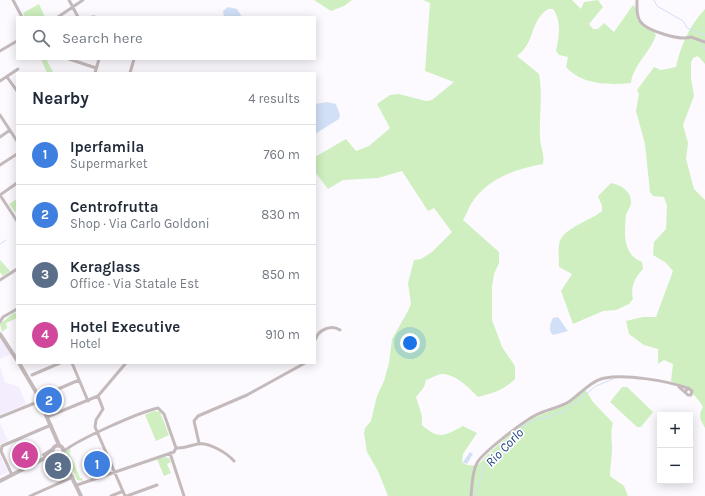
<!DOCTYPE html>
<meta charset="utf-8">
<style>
body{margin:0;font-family:Karla,sans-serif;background:#f2f2f3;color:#1f2937}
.controls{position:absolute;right:12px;bottom:12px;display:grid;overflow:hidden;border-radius:0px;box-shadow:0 2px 10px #0003}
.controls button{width:36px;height:36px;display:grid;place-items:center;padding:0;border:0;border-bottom:1px solid #e0e1e3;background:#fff;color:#1f2937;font:20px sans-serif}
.you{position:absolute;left:410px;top:343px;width:14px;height:14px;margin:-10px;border:3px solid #fff;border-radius:50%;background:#1a73e8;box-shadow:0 0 0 6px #1a73e833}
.badge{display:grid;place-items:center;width:26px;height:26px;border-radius:50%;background:#8434a3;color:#fff;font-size:13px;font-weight:700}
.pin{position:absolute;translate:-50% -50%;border:2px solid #fff;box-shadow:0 1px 4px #0006}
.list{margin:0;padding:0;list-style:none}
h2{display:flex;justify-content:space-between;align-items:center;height:52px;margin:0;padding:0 16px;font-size:17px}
h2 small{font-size:13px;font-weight:400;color:#747a83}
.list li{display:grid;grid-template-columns:26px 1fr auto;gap:12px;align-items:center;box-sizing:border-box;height:60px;padding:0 16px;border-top:1px solid #e0e1e3}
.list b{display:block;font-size:15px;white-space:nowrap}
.list p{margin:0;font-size:13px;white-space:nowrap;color:#747a83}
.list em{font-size:13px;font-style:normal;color:#747a83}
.icon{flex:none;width:22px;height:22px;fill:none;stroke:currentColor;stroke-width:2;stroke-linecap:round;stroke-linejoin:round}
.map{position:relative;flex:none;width:705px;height:496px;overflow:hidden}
.search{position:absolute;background:#fff;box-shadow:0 2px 10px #0003;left:16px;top:16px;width:300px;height:44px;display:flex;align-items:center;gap:10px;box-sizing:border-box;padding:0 14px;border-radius:0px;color:#747a83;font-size:15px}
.panel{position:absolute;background:#fff;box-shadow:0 2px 10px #0003;left:16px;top:72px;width:300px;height:292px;border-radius:0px}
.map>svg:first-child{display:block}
.built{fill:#f4edfd}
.green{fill:#cfefc0}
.water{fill:#d2e0f7}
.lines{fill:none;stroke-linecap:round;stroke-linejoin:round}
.stream{stroke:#d2e0f7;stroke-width:1}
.minor{stroke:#c5babb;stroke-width:3}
.tertiary{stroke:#c5babb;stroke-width:4}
.labels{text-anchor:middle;stroke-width:3.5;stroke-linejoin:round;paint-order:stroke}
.water-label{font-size:13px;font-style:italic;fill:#1a3f81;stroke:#fff}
</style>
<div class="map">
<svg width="705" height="496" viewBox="0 0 705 496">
<rect width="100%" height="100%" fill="#fcfafe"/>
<path class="built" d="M0,336l11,18 -11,5z
M0,367l5,15 14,5 7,17 -26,11z
M0,423l8,18 -8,3z
M0,454l8,18 -8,4z"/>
<path class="green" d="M314,0h38l-8,6 -13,5z
M423,0h149l9,9 3,-7 14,-2 5,7 -14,17 4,5h5l6,-6 10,9 19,-27 3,3 1,12 15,10 4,5c-6,18 -23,30 -25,48 -22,2 -49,2 -65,-16l2,-10 -9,-2 -3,-4c3,-14 6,-29 -3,-42h-5c-19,13 -12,33 -31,47l22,18c4,21 0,42 1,63 0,9 5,17 3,27 -27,5 -56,14 -72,40 -3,5 -5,11 -8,16l36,32v11l-5,11 -2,13v33l10,27 13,19v13c-11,11 -22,14 -37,18 -9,-9 -23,-24 -37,-23 -5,1 -11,5 -15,6l-2,7 -8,10 6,19v9c17,15 22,11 41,1l14,7 -14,21 -1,8 5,3 10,1 10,-11 36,-33 38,-15 24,-18 8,13 20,21c-3,10 -1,16 -1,25 0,10 -2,19 -2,28l14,10 4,10h-240l-10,-25 -11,-19 -3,-19 1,-5 6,-7 6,-25 7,-15 5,-18 3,-24 16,-28 3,-7 -3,-21 6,-23 7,-1 11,-7 20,-20 -18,-24 -6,3 -26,-40 -24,7 -35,2 -15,9 -13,-17v-15l31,-18 10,12 13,-5 21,-18 -13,-24 13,-9 9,-1 27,7 6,-1 22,-18 -29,-11 5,-68z
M39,4l6,13h-20l-2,-4z
M705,9v55l-7,-8 -5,2 -2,5v15l3,18 -11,29 5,18 -2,16 8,30 11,11v228c-5,-9 -7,-12 -2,-21 -8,-14 -17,-20 -32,-26l2,-17 -9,-4 -6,4v-15l-14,-4 -15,-11 -3,-13 17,-4h13l17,-46 -7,-8 -13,-8 1,-13 12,-13 1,-23 -3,-9 -11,-1 -3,-4 -5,-48 -9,-33 3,-17 -2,-4 17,-23 7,3 15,-3c5,-22 13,-41 29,-58z
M41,59h5l7,13 4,1h-10z
M611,183c10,2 21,8 20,21 -1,4 -4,7 -5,11 -2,18 -3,40 16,47l1,7c-8,8 -13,19 -10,30l-4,5 -13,6 -13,1 -30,13 -12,-33 11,-17 -13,-7c0,-7 -1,-15 0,-22 2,-17 30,-23 43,-34v-5l-4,-10z
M17,199v13h-2l-6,-8z
M0,260l10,11 -7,5 -3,-4z
M15,312l2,6 -11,5 1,5 -5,4 -2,-8z
M622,387h5l26,25 -12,15h-4l-27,-25z
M154,411l6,1 9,23 -13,6 -11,-26z
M70,449l1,2 -2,2 6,13 -3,1 -6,-14 1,6 -3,-4 1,-3z
M165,457l4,1 2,4 -4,2 4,9 -7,3 -7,-17z
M64,466l4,10 -12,6 -5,-11z
M75,466l5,12h2l1,3 -6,-1 -5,-12z"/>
<path class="water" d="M228,7l9,2 5,8h-18l-1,-6z
M327,102l9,2 4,11 -1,4 -24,15v-30z
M558,317l10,14 -15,4c-5,-4 -3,-12 0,-17z
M470,452l3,2 -6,10 -4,-2z"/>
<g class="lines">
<path class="stream" d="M654,0l3,6 26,15 4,7 18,7
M705,40l-3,4 3,6
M0,244l6,-4
M475,496l9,-30 36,-38 14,-8 15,-3 17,-7 30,-24 17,-7"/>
<path class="minor" d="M13,0l9,17
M69,0l9,17
M637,0c0,7 -1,15 3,21 6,10 41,20 51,16l14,5
M58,17l25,-17
M92,17h3
M0,51l17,-10
M69,59l27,9
M95,73l4,-14
M130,73l4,-14
M7,77l10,14
M0,81l18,-12
M0,115l17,26
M0,137l10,-7
M0,165l17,-11
M0,195l17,26
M0,195l17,-12
M0,280l17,-11
M0,322l3,-5 14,-8
M315,340c3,-10 16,-16 25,-10
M72,363l16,38
M32,375l28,-12
M679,387l9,8h3l1,-4 -4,-3 -3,4
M42,396l37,-16
M98,396l5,13 -7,11 -1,7 30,69
M0,417l40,-16
M47,417l51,-21 28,-33
M199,443l-5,-22 4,-5 49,-21 58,-32
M176,448c9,1 14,-3 22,-4 11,-2 29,9 36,17
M63,452c13,-12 77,-40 95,-44l6,6 12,34
M170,453l14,43
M12,475l-11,-24 1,-5 49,-21
M77,485l97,-33 2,-4
M30,496l43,-19
M111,496l10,-4
M127,496l30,-11
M471,496c1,-10 1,-24 6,-33 5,-10 48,-43 59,-48 11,-6 24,-7 34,-14 11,-8 22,-21 35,-23 21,-4 63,3 82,10"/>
<path class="tertiary" d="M0,334l17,26
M19,363l17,29 23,53
M52.5 451a5.5 5.5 0 1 1 11 0a5.5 5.5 0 1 1-11 0Z
M44,455l8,-5
M58,456l6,5 17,35
M0,481l47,-24 7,-2"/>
</g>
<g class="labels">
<g class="water-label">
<text transform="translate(504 447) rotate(-46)" y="5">Rio Corlo</text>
</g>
</g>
</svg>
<div class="controls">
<button>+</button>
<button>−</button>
</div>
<div class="you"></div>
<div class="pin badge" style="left:97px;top:464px;background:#3f7fe0">1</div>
<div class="pin badge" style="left:49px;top:400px;background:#3f7fe0">2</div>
<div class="pin badge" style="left:58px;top:466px;background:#5c6f8a">3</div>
<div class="pin badge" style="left:25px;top:455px;background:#d1479c">4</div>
<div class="search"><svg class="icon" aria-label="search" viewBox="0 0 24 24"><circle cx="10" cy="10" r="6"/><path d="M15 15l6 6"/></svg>Search here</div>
<section class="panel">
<h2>Nearby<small>4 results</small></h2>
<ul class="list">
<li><span class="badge" style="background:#3f7fe0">1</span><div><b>Iperfamila</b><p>Supermarket</p></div><em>760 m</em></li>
<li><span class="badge" style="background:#3f7fe0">2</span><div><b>Centrofrutta</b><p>Shop · Via Carlo Goldoni</p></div><em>830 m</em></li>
<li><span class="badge" style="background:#5c6f8a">3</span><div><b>Keraglass</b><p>Office · Via Statale Est</p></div><em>850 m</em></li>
<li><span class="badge" style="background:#d1479c">4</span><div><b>Hotel Executive</b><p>Hotel</p></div><em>910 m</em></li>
</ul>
</section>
</div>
